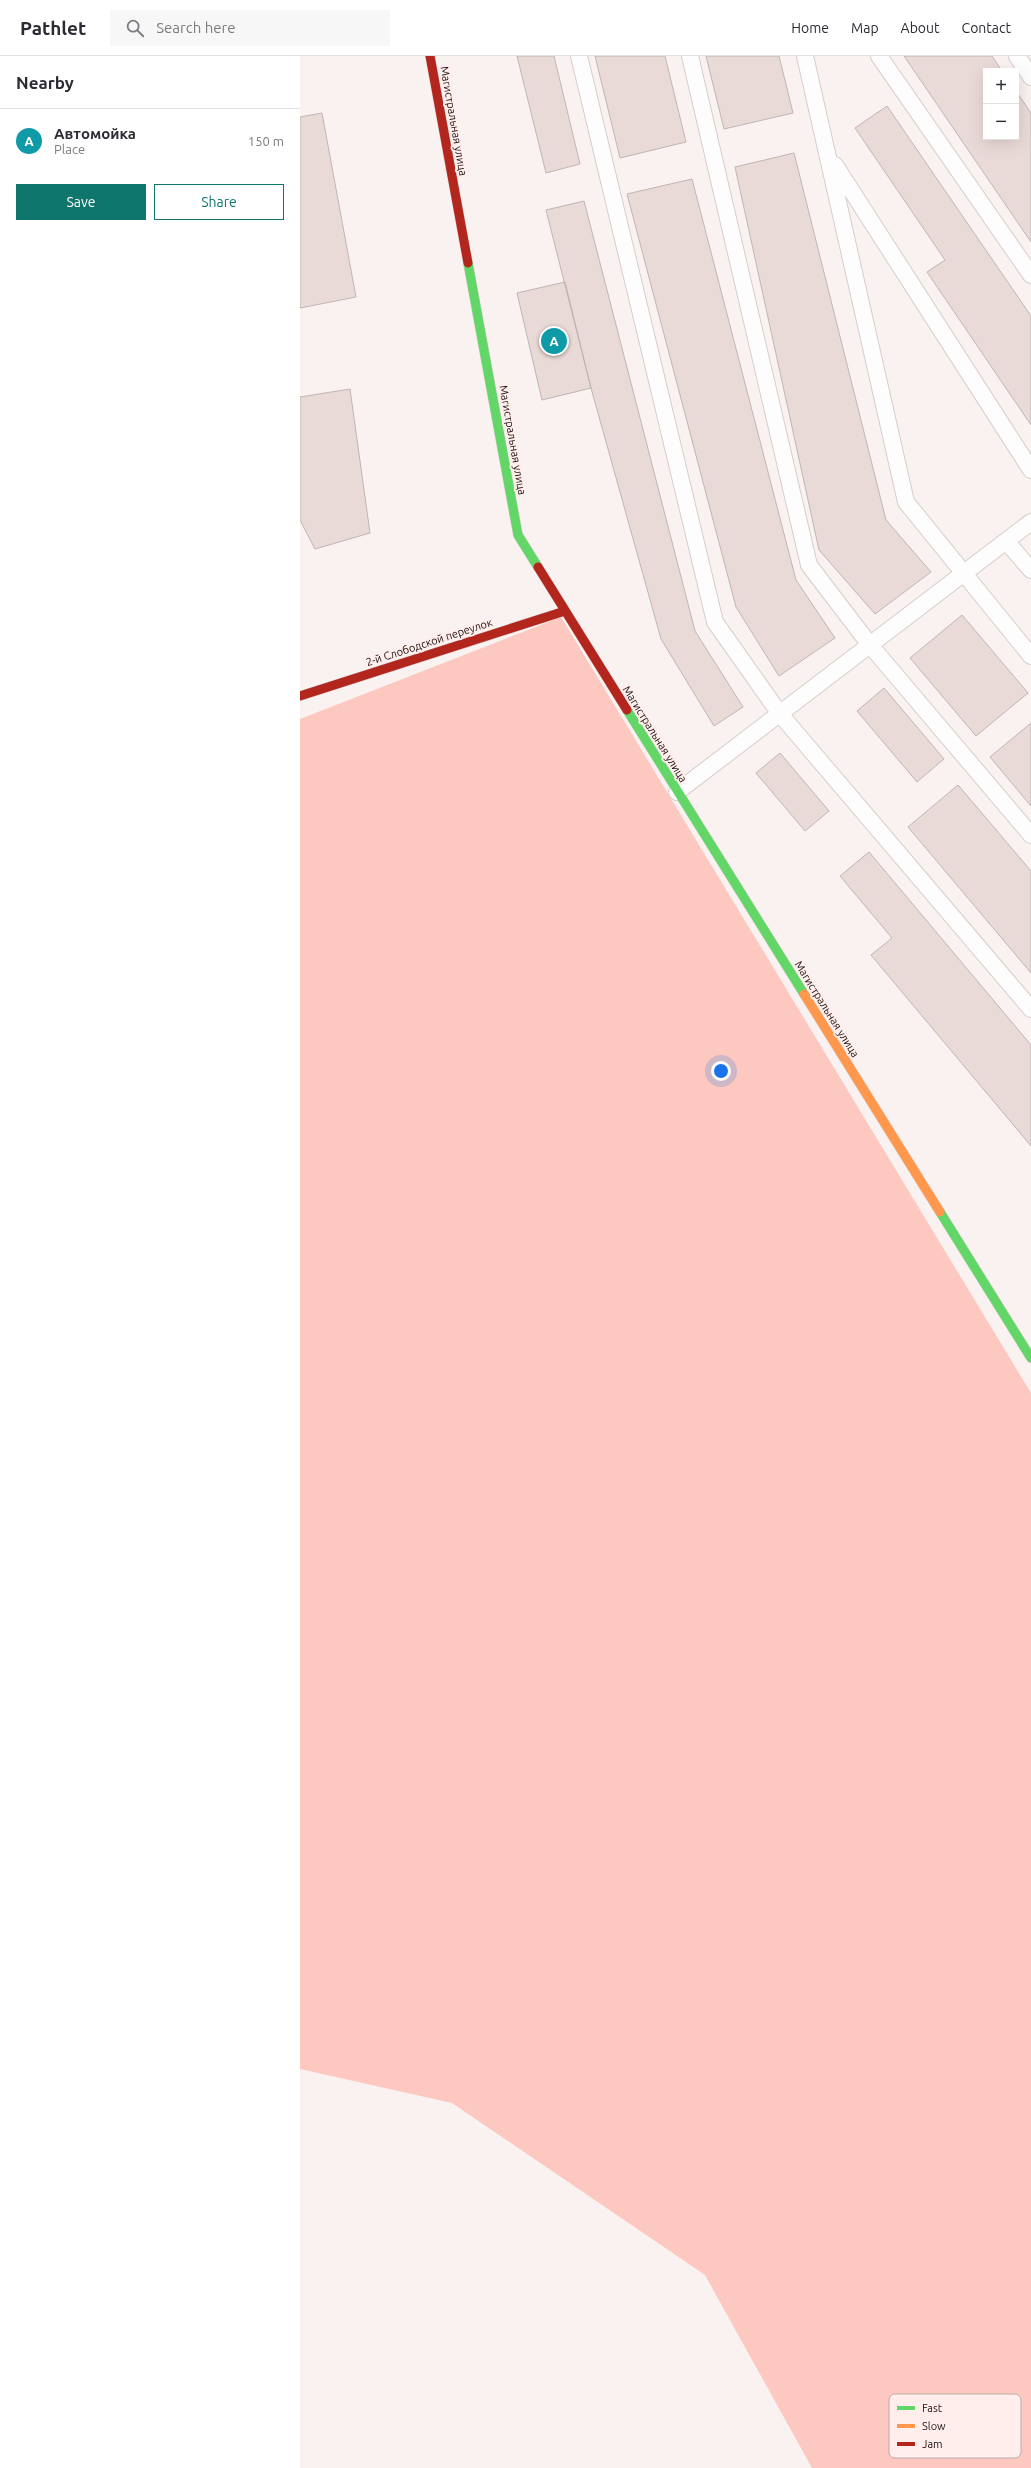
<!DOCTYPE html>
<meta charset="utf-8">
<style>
body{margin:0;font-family:Ubuntu,sans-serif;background:#f7f7f7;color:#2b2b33}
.controls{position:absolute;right:12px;top:12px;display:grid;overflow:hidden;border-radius:0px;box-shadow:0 4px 16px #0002}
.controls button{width:36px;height:36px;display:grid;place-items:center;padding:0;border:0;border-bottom:1px solid #e1e1e2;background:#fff;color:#2b2b33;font:20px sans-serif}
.you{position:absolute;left:421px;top:1015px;width:14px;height:14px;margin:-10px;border:3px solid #fff;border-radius:50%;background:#1a73e8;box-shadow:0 0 0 6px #1a73e833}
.badge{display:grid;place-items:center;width:26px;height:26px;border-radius:50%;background:#0f766e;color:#fff;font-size:13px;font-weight:700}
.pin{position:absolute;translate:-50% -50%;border:2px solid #fff;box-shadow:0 1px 4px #0006}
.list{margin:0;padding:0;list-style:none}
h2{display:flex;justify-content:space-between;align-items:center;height:52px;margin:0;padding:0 16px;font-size:17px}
h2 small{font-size:13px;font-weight:400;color:#7c7c81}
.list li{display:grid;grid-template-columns:26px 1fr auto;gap:12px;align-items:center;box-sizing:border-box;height:64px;padding:0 16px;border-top:1px solid #e1e1e2}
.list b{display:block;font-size:15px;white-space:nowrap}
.list p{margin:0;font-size:13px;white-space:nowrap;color:#7c7c81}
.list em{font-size:13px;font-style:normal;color:#7c7c81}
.actions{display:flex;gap:8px;padding:12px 16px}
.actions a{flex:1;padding:9px 0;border:1px solid #0f766e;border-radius:0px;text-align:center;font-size:14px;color:#0f766e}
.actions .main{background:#0f766e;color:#fff}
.icon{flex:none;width:22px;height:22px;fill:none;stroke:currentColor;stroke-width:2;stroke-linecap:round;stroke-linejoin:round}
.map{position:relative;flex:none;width:731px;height:2412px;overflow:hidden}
header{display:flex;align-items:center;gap:24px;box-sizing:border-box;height:56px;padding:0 20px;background:#fff;border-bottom:1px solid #e1e1e2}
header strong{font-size:19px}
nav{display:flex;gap:22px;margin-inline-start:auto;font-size:14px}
.search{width:280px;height:36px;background:#f7f7f7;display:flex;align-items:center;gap:10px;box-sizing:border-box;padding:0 14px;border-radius:0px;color:#7c7c81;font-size:15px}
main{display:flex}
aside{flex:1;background:#fff}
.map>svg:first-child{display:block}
.green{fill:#fcc8c0}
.building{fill:#eadad7;stroke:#beb6b4}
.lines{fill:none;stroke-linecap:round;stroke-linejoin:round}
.lane-casing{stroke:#d6cecc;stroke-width:18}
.fast-casing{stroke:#d6cecc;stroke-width:10}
.slow-casing{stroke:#d6cecc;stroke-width:10}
.jam-casing{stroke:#d6cecc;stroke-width:10}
.lane{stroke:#fefdfd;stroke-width:16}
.fast{stroke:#63d668;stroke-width:9}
.slow{stroke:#ff974d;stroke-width:9}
.jam{stroke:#b3261e;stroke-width:9}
.labels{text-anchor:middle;stroke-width:4;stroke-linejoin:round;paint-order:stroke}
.street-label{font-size:11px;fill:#1b1211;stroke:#ffeeeb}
.key{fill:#ffeeeb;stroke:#bbacaa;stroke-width:1}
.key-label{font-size:11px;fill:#1b1211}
</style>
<header>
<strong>Pathlet</strong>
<div class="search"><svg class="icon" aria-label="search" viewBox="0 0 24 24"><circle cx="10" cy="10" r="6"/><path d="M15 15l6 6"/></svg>Search here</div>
<nav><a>Home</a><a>Map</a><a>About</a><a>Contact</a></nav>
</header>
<main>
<aside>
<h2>Nearby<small></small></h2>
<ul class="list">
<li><span class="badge" style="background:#0f9aa8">A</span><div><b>Автомойка</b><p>Place</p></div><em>150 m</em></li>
</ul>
<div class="actions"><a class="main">Save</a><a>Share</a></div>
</aside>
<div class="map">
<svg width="731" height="2412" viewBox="0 0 731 2412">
<rect width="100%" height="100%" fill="#faf2f0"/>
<path class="green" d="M261,561l470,776v1075h-219l-107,-193 -253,-172 -152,-34v-1350z"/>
<path class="building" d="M217,0h37l26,108 -34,9z
M295,0h70l21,86 -66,16z
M406,0h73l14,57 -69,16z
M604,0h88l10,15h-16v66h30v-46l15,22v129z
M587,50l144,210v109l-104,-153 18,-12 -90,-132z
M22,57l34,184 -56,11v-191z
M494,97l92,367 45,52 -56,42 -56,-64 -84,-383z
M392,123l104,401 39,58 -56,38 -43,-69 -109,-413z
M284,145l111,430 48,76 -29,19 -53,-87 -70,-251 -45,-178z
M265,226l26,106 -49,12 -25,-107z
M50,333l20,144 -55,16 -15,-29v-123z
M662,559l66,78 -52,43 -66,-78z
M584,632l60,71 -27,23 -60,-71z
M731,667v83l-41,-49z
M480,697l49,58 -24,20 -49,-58z
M658,729l73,86v102l-123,-146z
M569,796l162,193v101l-160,-191 21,-17 -52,-62z"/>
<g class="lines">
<defs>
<path id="lane" d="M279,0l136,566 65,92 251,295
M390,0l119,509 61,80 161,190
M505,0l101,446 125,154
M579,0l152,219
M717,0l14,21
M535,109l196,305
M706,485l25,29
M377,736l354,-270"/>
<path id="fast" d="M168,207l50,272 20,32
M327,654l177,284
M640,1156l91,146"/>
<path id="slow" d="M504,938l136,218"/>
<path id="jam" d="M130,0l38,207
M238,511l89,143
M0,640l265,-85"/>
</defs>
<use href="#lane" class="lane-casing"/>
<use href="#fast" class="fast-casing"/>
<use href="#slow" class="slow-casing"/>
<use href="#jam" class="jam-casing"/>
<use href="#lane" class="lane"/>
<use href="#fast" class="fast"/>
<use href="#slow" class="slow"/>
<use href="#jam" class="jam"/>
</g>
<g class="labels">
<g class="street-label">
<text transform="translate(154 65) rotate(80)" y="4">Магистральная улица</text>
<text transform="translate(213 384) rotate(80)" y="4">Магистральная улица</text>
<text transform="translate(129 586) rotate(-18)" y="4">2-й Слободской переулок</text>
<text transform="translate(355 678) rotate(58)" y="4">Магистральная улица</text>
<text transform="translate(527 953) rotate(58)" y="4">Магистральная улица</text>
</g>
</g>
<rect x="589" y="2338" width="132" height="64" rx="6" class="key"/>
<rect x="597" y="2350" width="18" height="4" fill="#63d668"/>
<rect x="597" y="2368" width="18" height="4" fill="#ff974d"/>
<rect x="597" y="2386" width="18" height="4" fill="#b3261e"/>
<g class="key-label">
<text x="622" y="2356">Fast</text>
<text x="622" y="2374">Slow</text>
<text x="622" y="2392">Jam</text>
</g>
</svg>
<div class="controls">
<button>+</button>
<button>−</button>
</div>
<div class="you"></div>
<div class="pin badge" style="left:254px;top:285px;background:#0f9aa8">A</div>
</div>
</main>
